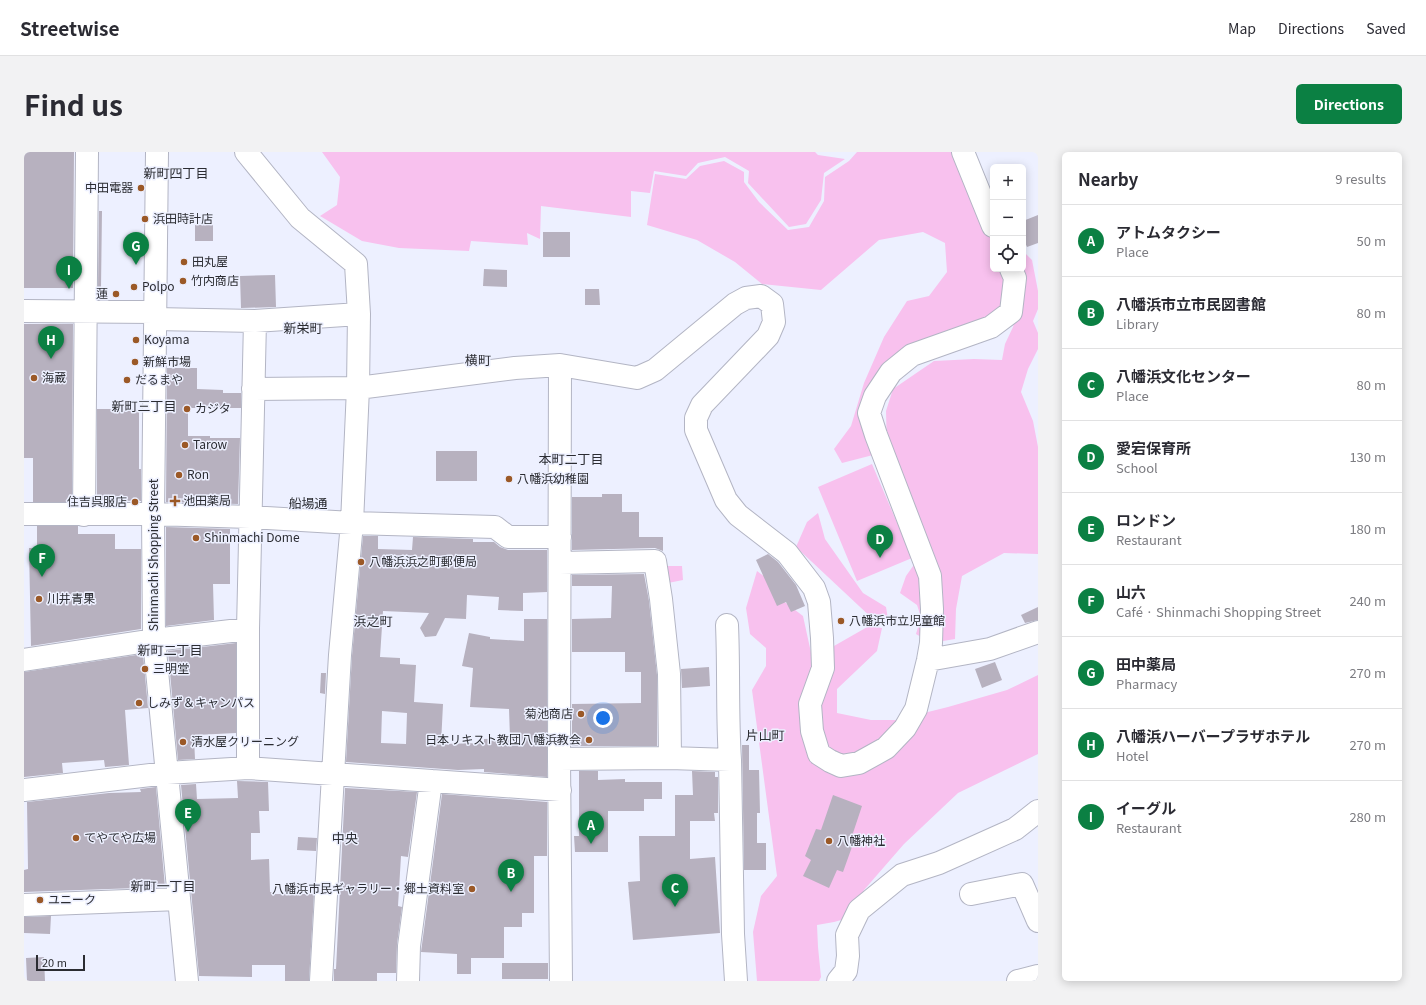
<!DOCTYPE html>
<meta charset="utf-8">
<style>
body{margin:0;font-family:Georgia,"Noto Sans JP",serif;background:#f2f2f3;color:#2b2b33}
.controls{position:absolute;right:12px;top:12px;display:grid;overflow:hidden;border-radius:6px;box-shadow:0 2px 10px #0003}
.controls button{width:36px;height:36px;display:grid;place-items:center;padding:0;border:0;border-bottom:1px solid #e1e1e2;background:#fff;color:#2b2b33;font:20px sans-serif}
.scale{position:absolute;left:12px;bottom:10px;width:49px;box-sizing:border-box;padding-left:4px;border:2px solid #2b2c32;border-top:0;font-size:11px;line-height:14px;white-space:nowrap;color:#2b2c32;-webkit-text-stroke:3px #edf0ff;paint-order:stroke}
.you{position:absolute;left:579px;top:566px;width:14px;height:14px;margin:-10px;border:3px solid #fff;border-radius:50%;background:#1a73e8;box-shadow:0 0 0 6px #1a73e833}
.badge{display:grid;place-items:center;width:26px;height:26px;border-radius:50%;background:#0b8043;color:#fff;font-size:13px;font-weight:700}
.pin{position:absolute;translate:-50% -33px;filter:drop-shadow(0 1px 2px #0008)}
.pin::after{content:'';position:absolute;top:21px;width:14px;height:12px;background:inherit;clip-path:polygon(0 0,100% 0,50% 100%)}
.list{margin:0;padding:0;list-style:none}
h2{display:flex;justify-content:space-between;align-items:center;height:52px;margin:0;padding:0 16px;font-size:17px}
h2 small{font-size:13px;font-weight:400;color:#7c7c81}
.list li{display:grid;grid-template-columns:26px 1fr auto;gap:12px;align-items:center;box-sizing:border-box;height:72px;padding:0 16px;border-top:1px solid #e1e1e2}
.list b{display:block;font-size:15px;white-space:nowrap}
.list p{margin:0;font-size:13px;white-space:nowrap;color:#7c7c81}
.list em{font-size:13px;font-style:normal;color:#7c7c81}
.icon{flex:none;width:22px;height:22px;fill:none;stroke:currentColor;stroke-width:2;stroke-linecap:round;stroke-linejoin:round}
.map{position:relative;flex:none;width:1014px;height:829px;overflow:hidden;border-radius:6px}
header{display:flex;align-items:center;gap:24px;box-sizing:border-box;height:56px;padding:0 20px;background:#fff;border-bottom:1px solid #e1e1e2}
header strong{font-size:19px}
nav{display:flex;gap:22px;margin-inline-start:auto;font-size:14px}
.intro{display:flex;align-items:center;justify-content:space-between;box-sizing:border-box;height:96px;padding:0 24px}
h1{margin:0;font-size:28px}
.button{padding:10px 18px;border-radius:6px;background:#0b8043;color:#fff;font-size:14px;font-weight:700}
main{display:flex;gap:24px;padding:0 24px}
aside{flex:1;background:#fff;border-radius:6px;box-shadow:0 2px 10px #0003}
.map>svg:first-child{display:block}
.green{fill:#f8c1ee}
.building{fill:#b7b1bf;fill-rule:evenodd}
.lines{fill:none;stroke-linecap:round;stroke-linejoin:round}
.minor-casing{stroke:#b3b5c4;stroke-width:24}
.minor{stroke:#fff;stroke-width:22}
.poi-dot{fill:#9b5927;stroke:#edf0ff;stroke-width:1.5}
.labels{text-anchor:middle;stroke-width:3;stroke-linejoin:round;paint-order:stroke}
.poi-label{font-size:12px;fill:#2b2c32;stroke:#edf0ff;text-anchor:start}
.street-label{font-size:12px;fill:#2b2c32;stroke:#edf0ff}
.neighbourhood-label{font-size:13px;fill:#2b2c32;stroke:#edf0ff}
</style>
<header>
<strong>Streetwise</strong>
<nav><a>Map</a><a>Directions</a><a>Saved</a></nav>
</header>
<div class="intro"><h1>Find us</h1><a class="button">Directions</a></div>
<main>
<div class="map">
<svg width="1014" height="829" viewBox="0 0 1014 829">
<rect width="100%" height="100%" fill="#edf0ff"/>
<path class="green" d="M298,0h493l3,3 27,4 -21,14 -3,27 -15,24 -17,3 -41,-44 1,-12 -24,-14 -27,6 -12,13 -32,-5 -4,22 -19,-2v26l-90,-11 -1,33 -13,-6 1,12 -57,-4 -2,10 -70,-3 -37,-7 -42,-25 17,-11 3,-28z
M833,0h107l29,72v45h18v43l-99,43 -37,41 -2,59 -31,8 -8,-14 17,-23 13,-43 20,-46 23,-36 22,-5 18,-24 -2,-29 -22,-11 -44,8 -58,50 -59,-6 -27,-22 -38,-22 -50,-15 8,-51 31,5 14,-13 24,-5 20,11v10l15,20 29,28 21,-3 15,-26 1,-24 24,-16z
M999,99l9,9 6,31v18l-5,12 5,12v16l-10,20 -7,23 12,29 5,26v107l-34,-1 -42,23 -6,33 -1,30 -24,4 -15,-9 5,-17 -4,-12 -17,-12 6,-17 12,-17 -31,-109 -1,-39 7,-22 41,-28 40,-2 28,1 3,-16 8,-17 12,-43z
M848,312l40,94 -55,23 -39,-94z
M794,361l7,26 38,54 23,14 2,12 -13,2 -79,-74 11,-25z
M635,414h23l1,14 -20,4z
M733,419l8,6 17,23 21,16 12,55 19,-25 35,-20 13,2 -5,23 -40,38v24l34,7h25l52,-13 59,-17 31,-15v79l-80,39 -54,51 -40,46 -16,28 -14,4 -17,3 1,22 3,30 -2,4h-62l-4,-49 8,-36 16,-20 -25,-186 14,-24v-18l-16,-14 -4,-26z"/>
<path class="building" d="M0,0h50l-1,136h-49z
M75,59h3l-1,77h-3z
M1014,63v28l-11,4 -4,-9v-17z
M171,73h18v16h-18z
M519,80h27v25h-27z
M460,117l23,1v17l-24,-1z
M251,123l1,32 -35,1 -1,-32z
M561,137h14l1,16h-15z
M0,172h49l-1,178h-39v-44h-9z
M143,216h30v21l26,1v3h18v15h-53v28h22v2h30l-2,66 -72,-2z
M73,257h42v60h2v32l-44,-1z
M412,299h41v30h-41z
M578,342h20v18h17v25h24v14l-8,-3 -83,2v-53h30z
M13,374h41v8h37v15h26v80l-110,17 -2,-98h8z
M142,375l64,2v55h-17l1,36 -48,6z
M339,384h15v13l34,1 1,-13 60,2v3h21l6,5 8,3h39v42l-24,1v18l-25,-1 1,-13 -32,-2 -1,24 -21,-1 -9,18 -11,1 -5,-9 9,-15 -46,-2 -3,46 20,1v6l16,1 -2,37 29,2 -2,40 43,-1v-4l26,-1 -1,-29 -39,-2 3,-39 -11,-2 7,-33 21,4v2l34,2v-22h23v158l-63,-5v-3l-26,1 -112,-8 6,-106zM358,559l25,2 -1,31 -25,-1z
M744,402l10,8 18,23 9,21 -14,6 -5,-10 -9,4 -21,-46z
M620,422l5,27 8,74v71h-85v-42l69,-1v-31h-16v-20h-53v-33l39,-1 1,-32h-40v-11z
M1014,455v13l-13,3 -4,-8z
M212,491v90l-40,2v3h-2l1,21 -17,1 -10,-109z
M119,502l5,54 -23,2 4,55 -24,2 -1,-7 -42,3 1,10 -39,4v-105z
M971,510l7,18 -20,8 -7,-19z
M685,515l1,19 -28,2 -1,-19z
M297,521h5l-1,21 -5,-1z
M718,593h7v25h10l1,43h-3v30h9v27h-22z
M555,619h19v9l27,-1v3h37v17h-18v12h-36v41h-33l-1,-16h5z
M668,619l23,1v5h3v36h-4l1,8h-25v38l25,-2 5,76 -87,7 -5,-58 12,-1 -1,-45h36v-41h18z
M213,629l31,1 1,29h-10l1,22h-9v27l18,-1 1,33h4v2h40l-5,87h-24v-16h-33v12l-53,-1 -18,-191 15,-1 1,15 41,-1z
M132,635l9,100 -141,5v-22l4,-1 -1,-67 82,-9 32,-1 -1,-3z
M321,636l72,4 -9,65 -7,-1 -3,50 4,1 -5,37 -1,29h-19v8h-43v-12h2z
M418,642l105,8v54h-13v57h-12v14h-18v31h-33v16h-14v-20l-36,-2z
M809,643l29,11 -12,36 3,2 -10,28 -6,-2 -8,18 -26,-12 8,-16 -6,-4 11,-27 5,1z
M274,685l19,1 -1,13 -19,-1z
M27,764l-1,18 -26,-1v-16z
M20,805l1,24h-18l-1,-23z
M478,811h46v16h-46z"/>
<g class="lines">
<defs>
<path id="minor" d="M133,0l-4,362 1,126 33,341
M222,0l54,66 56,46 3,50 -1,74 -6,135 -12,132 -19,326
M939,0l30,74
M0,159l131,1
M131,167l100,2 104,-7
M536,213l-1,394 2,222
M229,237l105,-1 157,-20 45,-3 77,13 18,-8 80,-66 11,-6 15,-2 11,8 2,18 -6,14 -66,69 -6,13v12l30,70 12,15 49,38 27,35 5,14 3,36 1,30 -13,36 2,27 7,23 11,7 11,5 18,-3 27,-15 19,-20 11,-19 12,-49 3,-17 1,-34 -2,-33 -54,-141 -7,-22 6,-17 16,-24 21,-17 79,-28 20,-15 4,-34 -4,-9
M0,362h129l97,3 102,6 143,4 13,10h52
M60,363l3,-363
M536,411l95,-2 6,38 8,75 1,84
M703,473c2,45 0,90 3,135l3,174 3,47
M0,508l130,-20 94,-11
M904,508l62,-11 48,-17
M535,607l111,-1 60,2
M224,616v-139l7,-308
M0,638l143,-17 81,-5 312,22
M947,742l51,-10 16,37
M0,753l155,-6
M384,829l1,-35 22,-165
M814,829l8,-10 2,-15 -1,-21 12,-25 43,-35 37,-12 76,-34 23,-18
M994,829l20,-5"/>
</defs>
<use href="#minor" class="minor-casing"/>
<use href="#minor" class="minor"/>
</g>
<g class="poi-dot">
<circle cx="117" cy="36" r="4"/>
<circle cx="121" cy="67" r="4"/>
<circle cx="160" cy="110" r="4"/>
<circle cx="159" cy="129" r="4"/>
<circle cx="110" cy="135" r="4"/>
<circle cx="92" cy="142" r="4"/>
<circle cx="112" cy="188" r="4"/>
<circle cx="111" cy="210" r="4"/>
<circle cx="10" cy="226" r="4"/>
<circle cx="103" cy="228" r="4"/>
<circle cx="163" cy="257" r="4"/>
<circle cx="161" cy="293" r="4"/>
<circle cx="155" cy="323" r="4"/>
<circle cx="485" cy="327" r="4"/>
<path d="M149 343h4v4h4v4h-4v4h-4v-4h-4v-4h4z"/>
<circle cx="111" cy="350" r="4"/>
<circle cx="172" cy="386" r="4"/>
<circle cx="337" cy="410" r="4"/>
<circle cx="15" cy="447" r="4"/>
<circle cx="817" cy="469" r="4"/>
<circle cx="121" cy="517" r="4"/>
<circle cx="115" cy="551" r="4"/>
<circle cx="557" cy="562" r="4"/>
<circle cx="565" cy="588" r="4"/>
<circle cx="159" cy="590" r="4"/>
<circle cx="52" cy="686" r="4"/>
<circle cx="805" cy="689" r="4"/>
<circle cx="448" cy="737" r="4"/>
<circle cx="16" cy="748" r="4"/>
</g>
<g class="labels">
<g class="poi-label">
<text x="109" y="40" text-anchor="end">中田電器</text>
<text x="129" y="71">浜田時計店</text>
<text x="168" y="114">田丸屋</text>
<text x="167" y="133">竹内商店</text>
<text x="118" y="139">Polpo</text>
<text x="84" y="146" text-anchor="end">蓮</text>
<text x="120" y="192">Koyama</text>
<text x="119" y="214">新鮮市場</text>
<text x="18" y="230">海蔵</text>
<text x="111" y="232">だるまや</text>
<text x="171" y="261">カジタ</text>
<text x="169" y="297">Tarow</text>
<text x="163" y="327">Ron</text>
<text x="493" y="331">八幡浜幼稚園</text>
<text x="159" y="353">池田薬局</text>
<text x="103" y="354" text-anchor="end">住吉呉服店</text>
<text x="180" y="390">Shinmachi Dome</text>
<text x="345" y="414">八幡浜浜之町郵便局</text>
<text x="23" y="451">川井青果</text>
<text x="825" y="473">八幡浜市立児童館</text>
<text x="129" y="521">三明堂</text>
<text x="123" y="555">しみず＆キャンパス</text>
<text x="549" y="566" text-anchor="end">菊池商店</text>
<text x="557" y="592" text-anchor="end">日本リキスト教団八幡浜教会</text>
<text x="167" y="594">清水屋クリーニング</text>
<text x="60" y="690">てやてや広場</text>
<text x="813" y="693">八幡神社</text>
<text x="440" y="741" text-anchor="end">八幡浜市民ギャラリー・郷土資料室</text>
<text x="24" y="752">ユニーク</text>
</g>
<g class="street-label">
<text transform="translate(130 403) rotate(-90)" y="4">Shinmachi Shopping Street</text>
</g>
<g class="neighbourhood-label">
<text x="152" y="26">新町四丁目</text>
<text x="279" y="181">新栄町</text>
<text x="454" y="213">横町</text>
<text x="120" y="259">新町三丁目</text>
<text x="547" y="312">本町二丁目</text>
<text x="284" y="356">船場通</text>
<text x="349" y="474">浜之町</text>
<text x="146" y="503">新町二丁目</text>
<text x="741" y="588">片山町</text>
<text x="321" y="691">中央</text>
<text x="139" y="739">新町一丁目</text>
</g>
</g>
</svg>
<div class="controls">
<button>+</button>
<button>−</button>
<button><svg class="icon" aria-label="locate" viewBox="0 0 24 24"><circle cx="12" cy="12" r="6"/><path d="M12 2v4M12 18v4M2 12h4M18 12h4"/></svg></button>
</div>
<div class="scale">20 m</div>
<div class="you"></div>
<div class="pin badge" style="left:567px;top:692px">A</div>
<div class="pin badge" style="left:487px;top:740px">B</div>
<div class="pin badge" style="left:651px;top:755px">C</div>
<div class="pin badge" style="left:856px;top:406px">D</div>
<div class="pin badge" style="left:164px;top:680px">E</div>
<div class="pin badge" style="left:18px;top:425px">F</div>
<div class="pin badge" style="left:112px;top:113px">G</div>
<div class="pin badge" style="left:27px;top:207px">H</div>
<div class="pin badge" style="left:45px;top:137px">I</div>
</div>
<aside>
<h2>Nearby<small>9 results</small></h2>
<ul class="list">
<li><span class="badge">A</span><div><b>アトムタクシー</b><p>Place</p></div><em>50 m</em></li>
<li><span class="badge">B</span><div><b>八幡浜市立市民図書館</b><p>Library</p></div><em>80 m</em></li>
<li><span class="badge">C</span><div><b>八幡浜文化センター</b><p>Place</p></div><em>80 m</em></li>
<li><span class="badge">D</span><div><b>愛宕保育所</b><p>School</p></div><em>130 m</em></li>
<li><span class="badge">E</span><div><b>ロンドン</b><p>Restaurant</p></div><em>180 m</em></li>
<li><span class="badge">F</span><div><b>山六</b><p>Café · Shinmachi Shopping Street</p></div><em>240 m</em></li>
<li><span class="badge">G</span><div><b>田中薬局</b><p>Pharmacy</p></div><em>270 m</em></li>
<li><span class="badge">H</span><div><b>八幡浜ハーバープラザホテル</b><p>Hotel</p></div><em>270 m</em></li>
<li><span class="badge">I</span><div><b>イーグル</b><p>Restaurant</p></div><em>280 m</em></li>
</ul>
</aside>
</main>
